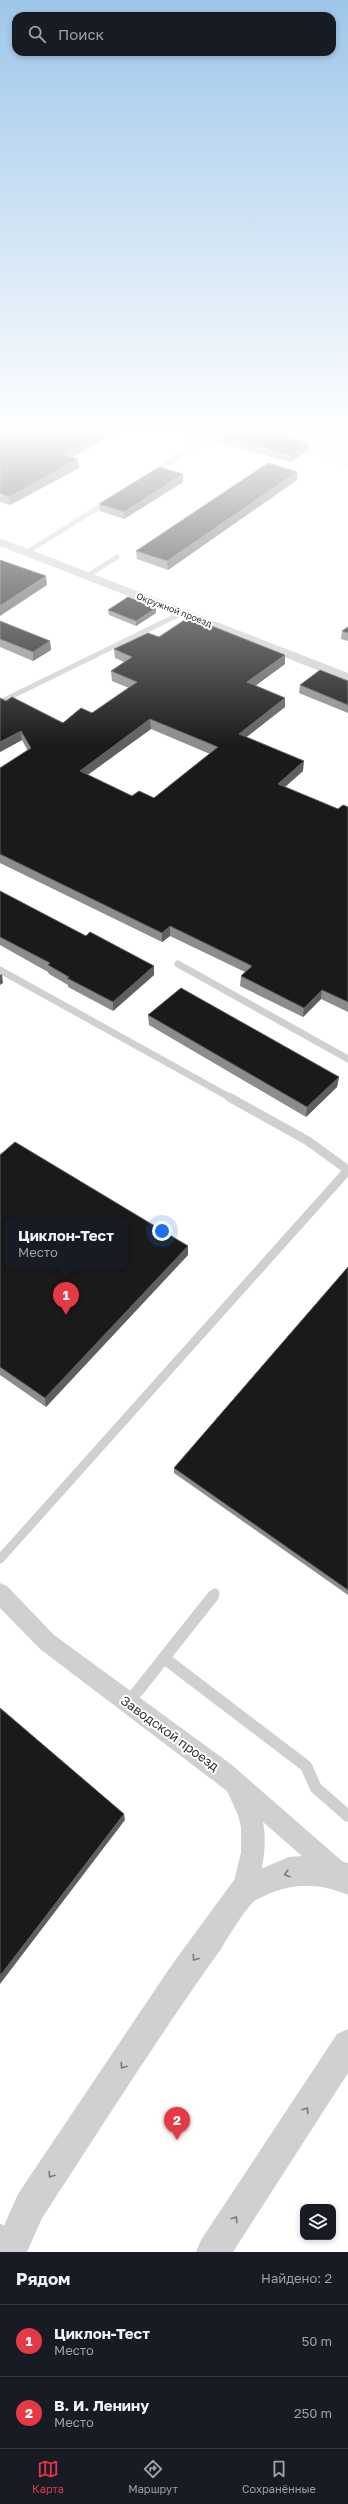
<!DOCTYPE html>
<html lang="ru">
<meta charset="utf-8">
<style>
body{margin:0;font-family:"Golos Text",sans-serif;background:#20242c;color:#f1f3f6}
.controls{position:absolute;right:12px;bottom:12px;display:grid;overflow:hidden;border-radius:8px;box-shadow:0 2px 6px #0003}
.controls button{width:36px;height:36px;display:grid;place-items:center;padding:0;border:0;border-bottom:1px solid #363941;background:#171b24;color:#f1f3f6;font:20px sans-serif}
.you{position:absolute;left:162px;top:1231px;width:14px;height:14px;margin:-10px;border:3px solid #fff;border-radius:50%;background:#1a73e8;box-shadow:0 0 0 6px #1a73e833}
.badge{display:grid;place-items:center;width:26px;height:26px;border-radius:50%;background:#e63946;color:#fff;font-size:13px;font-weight:700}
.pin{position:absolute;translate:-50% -33px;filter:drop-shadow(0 1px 2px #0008)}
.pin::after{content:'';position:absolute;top:21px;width:14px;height:12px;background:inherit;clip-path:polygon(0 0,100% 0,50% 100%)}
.popup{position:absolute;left:4px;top:1217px;width:124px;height:52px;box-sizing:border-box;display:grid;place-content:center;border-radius:8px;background:#171b24;filter:drop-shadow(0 1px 3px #0005);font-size:13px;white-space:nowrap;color:#9ea1a6}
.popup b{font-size:15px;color:#f1f3f6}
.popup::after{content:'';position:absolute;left:50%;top:100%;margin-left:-8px;border:8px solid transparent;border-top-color:#171b24}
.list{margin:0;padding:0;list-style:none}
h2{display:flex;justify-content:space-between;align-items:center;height:52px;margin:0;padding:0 16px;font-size:17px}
h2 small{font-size:13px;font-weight:400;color:#9ea1a6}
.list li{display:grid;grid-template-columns:26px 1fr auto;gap:12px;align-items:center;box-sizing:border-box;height:72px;padding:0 16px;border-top:1px solid #363941}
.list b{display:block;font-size:15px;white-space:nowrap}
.list p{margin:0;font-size:13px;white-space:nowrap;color:#9ea1a6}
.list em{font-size:13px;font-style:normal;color:#9ea1a6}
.icon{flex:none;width:22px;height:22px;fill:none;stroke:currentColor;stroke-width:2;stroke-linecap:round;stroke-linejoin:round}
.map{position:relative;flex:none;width:348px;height:2252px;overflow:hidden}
.search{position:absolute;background:#171b24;box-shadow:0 2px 6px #0003;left:12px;right:12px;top:12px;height:44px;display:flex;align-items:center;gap:10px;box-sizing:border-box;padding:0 14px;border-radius:12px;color:#9ea1a6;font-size:15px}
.sheet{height:196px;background:#171b24}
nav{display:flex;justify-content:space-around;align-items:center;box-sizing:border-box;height:56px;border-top:1px solid #363941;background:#171b24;font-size:11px;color:#9ea1a6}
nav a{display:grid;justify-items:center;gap:2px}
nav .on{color:#e63946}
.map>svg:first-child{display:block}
.green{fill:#e6ecdf}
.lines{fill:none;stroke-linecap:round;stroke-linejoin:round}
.service-far3{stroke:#d0d0d0;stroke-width:5}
.service-far2{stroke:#d0d0d0;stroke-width:7}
.service-far1{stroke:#d0d0d0;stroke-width:9}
.service{stroke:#d0d0d0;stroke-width:12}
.minor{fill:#d0d0d0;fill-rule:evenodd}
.tertiary{fill:#d0d0d0;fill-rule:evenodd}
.wall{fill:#8c8c8c;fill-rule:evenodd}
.shaded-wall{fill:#5f5f5f}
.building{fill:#1a1a1a;stroke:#5f5f5f;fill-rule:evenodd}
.oneway{stroke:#7a7a7a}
.labels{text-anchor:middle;stroke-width:4;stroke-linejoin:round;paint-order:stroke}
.far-street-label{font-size:9px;fill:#333;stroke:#fff}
.near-street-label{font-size:13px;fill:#333;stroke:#fff}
</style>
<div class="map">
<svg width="348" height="2252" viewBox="0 0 348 2252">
<rect width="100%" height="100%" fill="#fff"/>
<path class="green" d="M245,430h103v37l-43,-20z"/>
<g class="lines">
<path class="service-far3" d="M153,473l53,-34 -25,-9
M27,552l82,-51
M87,576l30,-19
M0,702l182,-89"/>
<path class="service-far2" d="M178,964l170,95
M0,970l231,128"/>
<path class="service-far1" d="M0,1559l348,-389 -40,-29 -79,-44
M212,1597l3,-4"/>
<path class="service" d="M164,1658l142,108 10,22 32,28
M129,1702l84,-106
M0,2230l11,22"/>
<path class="minor" d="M0,1583l7,3 47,49 178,130 110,96 4,8 -4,8 -8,4 -8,-4 -63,-55c5,25 -1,53 -11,76l-8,4 -8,-4 -4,-8 9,-38v-25l-3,-12 -11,-24 -187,-142 -40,-41z"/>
<path class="tertiary" d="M0,538l348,135v9l-348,-136z
M316,1855l32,8v32c-33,-14 -60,-12 -92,5 -8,4 -29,39 -35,49 -63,88 -120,179 -179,269l-15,34h-27v-17l18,-41 153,-228 63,-86 55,-23z
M348,2029v44l-115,179h-37l5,-12 136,-206z"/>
</g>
<path class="wall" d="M0,430h120l-47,27 6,11 -69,37 -10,-3z
M218,435l90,15 -18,12 -72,-20z
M297,480l-129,90 -31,-11 -1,-8z
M183,482l-59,37 -24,-8 -1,-7z
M108,610l48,3 -20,13 -27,-11z
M0,621l50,20 1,9 -18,11 -33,-14z
M342,631l6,2v8l-7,-2z
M159,637l126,27 -30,22 30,12v9l-39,30 57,34 -18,16 53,22 10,-2v205l-27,-13 -18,18 -63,-31 1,-10 4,-4 -75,-36 -8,6 -162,-79v-95l28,-17 -6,-11 -22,12v-54l6,3 57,22 29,-10 37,-25 -17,-7 -1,-10 13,-9 -9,-4 -1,-9zM151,729l59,25 -56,44 -22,-2 -44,-21z
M348,681v32l-49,-20 1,-8z
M0,891l154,84 -41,36 -45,-24v-2l-19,-11 -1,-2 -48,-27z
M148,1015l191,62 -2,10 -31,30 -157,-92z
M0,1155l188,100 -142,152 -46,-32z
M348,1267v328l-174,-122v-5z"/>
<path class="shaded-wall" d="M105,430h15l-57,32v-8z
M308,443v7l-18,12v-7z
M78,459l1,9 -69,37 -1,-8z
M297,472v8l-129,90 -1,-9z
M183,474v8l-59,37v-7z
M46,576l1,9 -47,31v-10z
M156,608v5l-20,13v-5z
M50,641l1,9 -18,11v-9z
M285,655v9l-38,28v-10z
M285,698v9l-46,36v-9z
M150,719l1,10 -71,51v-9z
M21,731l1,9 -22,12v-10z
M304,761l-1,10 -25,22v-9z
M170,926v10l-8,6v-9z
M154,966v9l-41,36v-9z
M2,974l1,9 -3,2v-10z
M322,990l-1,9 -18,18 1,-9z
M339,1077l-2,10 -31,30 1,-10z
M188,1246v9l-142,152 -1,-9z
M124,1814l1,6 -125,164v-8z"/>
<path class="building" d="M0,430h105l-42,24 15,5 -69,38 -9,-4z
M225,430h37l46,13 -18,12 -72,-20z
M268,463l29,9 -130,89 -31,-10z
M159,467l24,7 -59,38 -25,-8z
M0,560l46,16 -46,30z
M128,597l28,11 -20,13 -28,-11z
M189,617l96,38 -38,27 38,16 -46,36 65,27 -26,23 60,25 5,-4 5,2v195l-26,-12 -18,18 -63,-32 11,-10 -82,-40 -8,7 -162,-79v-86l31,-20 -10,-17 -21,11v-44l6,3 6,-4 51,26 18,-15 11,5 45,-31 -26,-11 21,-14 -18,-8 34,-16 11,4zM150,719l68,28 -64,51 -15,-7 -7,5 -52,-25z
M0,621l50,20 -17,11 -33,-13z
M348,627v6l-6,-2z
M320,670l28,11v24l-48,-20z
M0,891l86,45 4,-4 64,34 -41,36 -46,-24 2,-1 -21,-12 2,-2 -50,-26z
M181,988l158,89 -32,30 -159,-92z
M15,1142l173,104 -143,152 -45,-31v-212zM7,1220h118v46h-118z
M348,1267v323l-174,-122z
M0,1708l124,106 -124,162z"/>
<defs><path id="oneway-chevron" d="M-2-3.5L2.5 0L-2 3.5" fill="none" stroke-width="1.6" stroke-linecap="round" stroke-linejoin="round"/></defs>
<g class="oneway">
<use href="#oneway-chevron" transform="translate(287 1874) rotate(163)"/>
<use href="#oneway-chevron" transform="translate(195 1958) rotate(126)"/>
<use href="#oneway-chevron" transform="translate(123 2066) rotate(124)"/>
<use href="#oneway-chevron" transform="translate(306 2110) rotate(-57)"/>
<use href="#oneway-chevron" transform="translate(51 2175) rotate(124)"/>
<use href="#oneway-chevron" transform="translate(235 2219) rotate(-57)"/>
</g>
<linearGradient id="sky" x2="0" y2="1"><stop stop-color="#9ec6ea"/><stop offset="0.58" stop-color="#fff"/><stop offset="1" stop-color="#fff" stop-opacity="0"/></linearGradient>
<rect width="348" height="745" fill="url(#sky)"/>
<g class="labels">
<g class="far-street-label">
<text transform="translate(174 610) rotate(21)" y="3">Окружной проезд</text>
</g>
<g class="near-street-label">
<text transform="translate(170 1733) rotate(36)" y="5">Заводской проезд</text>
</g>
</g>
</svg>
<div class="controls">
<button><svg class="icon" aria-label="layers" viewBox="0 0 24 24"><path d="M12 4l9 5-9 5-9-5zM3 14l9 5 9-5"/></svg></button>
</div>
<div class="you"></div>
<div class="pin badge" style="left:66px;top:1315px">1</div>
<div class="popup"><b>Циклон-Тест</b>Место</div>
<div class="pin badge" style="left:177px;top:2140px">2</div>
<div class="search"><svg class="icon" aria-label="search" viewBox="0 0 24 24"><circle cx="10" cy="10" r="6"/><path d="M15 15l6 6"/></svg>Поиск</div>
</div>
<section class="sheet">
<h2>Рядом<small>Найдено: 2</small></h2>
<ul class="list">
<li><span class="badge">1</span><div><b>Циклон-Тест</b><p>Место</p></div><em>50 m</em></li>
<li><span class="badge">2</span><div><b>В. И. Ленину</b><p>Место</p></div><em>250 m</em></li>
</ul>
</section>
<nav>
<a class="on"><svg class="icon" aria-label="map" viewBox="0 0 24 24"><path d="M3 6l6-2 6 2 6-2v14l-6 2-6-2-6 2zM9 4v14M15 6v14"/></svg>Карта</a>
<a><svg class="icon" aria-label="directions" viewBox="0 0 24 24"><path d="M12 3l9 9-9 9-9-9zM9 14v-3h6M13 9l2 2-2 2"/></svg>Маршрут</a>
<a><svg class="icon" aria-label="saved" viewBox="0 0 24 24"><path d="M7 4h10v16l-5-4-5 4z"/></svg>Сохранённые</a>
</nav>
